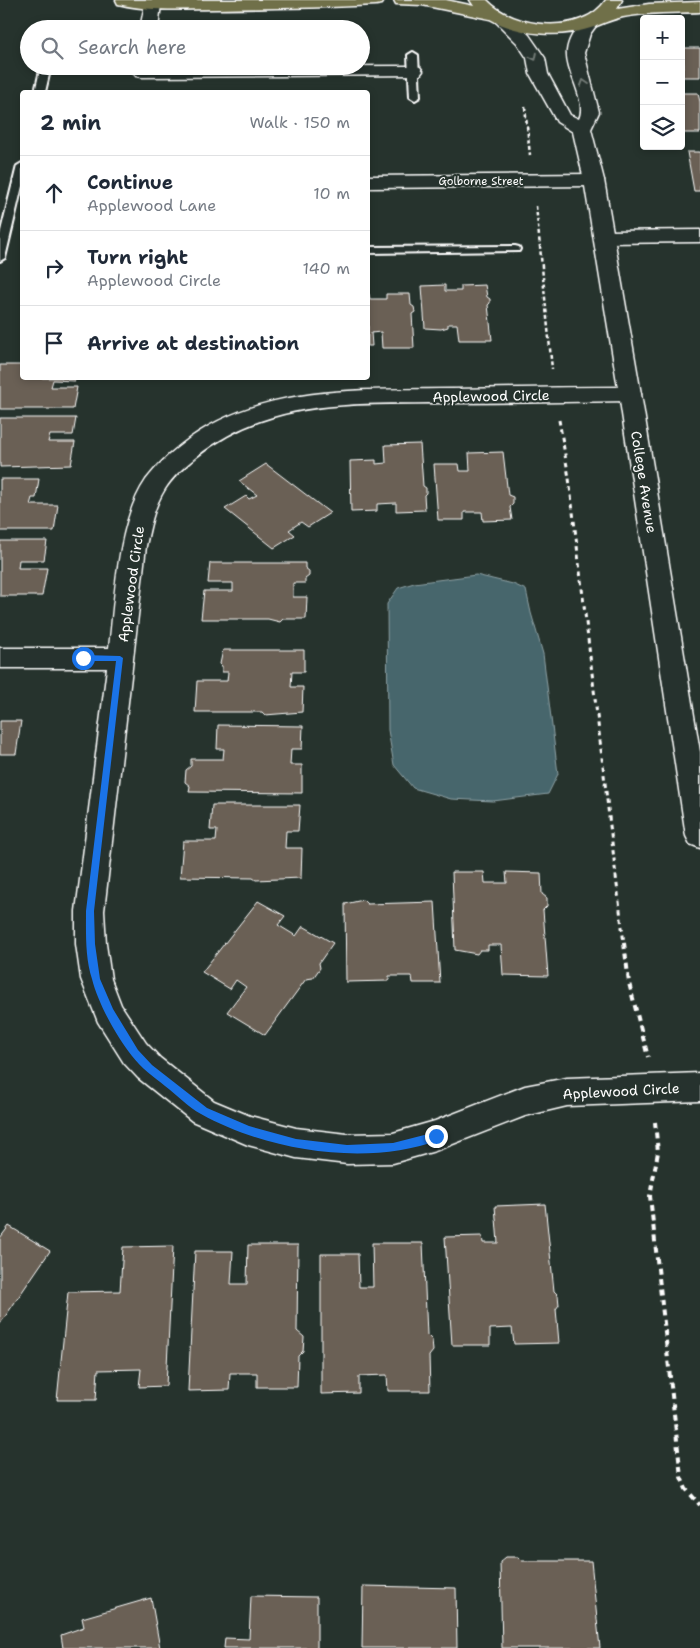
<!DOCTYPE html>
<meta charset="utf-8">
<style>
body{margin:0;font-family:"Shantell Sans",sans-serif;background:#f6f6f7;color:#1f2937}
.controls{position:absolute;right:15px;top:15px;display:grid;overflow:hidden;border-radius:5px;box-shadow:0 2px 8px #0003}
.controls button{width:45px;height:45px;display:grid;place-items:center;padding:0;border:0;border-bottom:1px solid #e0e1e3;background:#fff;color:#1f2937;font:25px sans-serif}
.stop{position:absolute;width:15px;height:15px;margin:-11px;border:4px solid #1a73e8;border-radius:50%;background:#fff}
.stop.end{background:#1a73e8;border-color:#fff;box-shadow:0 1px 5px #0008}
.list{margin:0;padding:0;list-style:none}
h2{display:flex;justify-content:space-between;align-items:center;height:65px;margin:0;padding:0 20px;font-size:21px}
h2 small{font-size:16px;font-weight:400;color:#747a83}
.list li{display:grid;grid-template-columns:32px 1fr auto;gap:15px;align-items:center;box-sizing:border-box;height:75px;padding:0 20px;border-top:1px solid #e0e1e3}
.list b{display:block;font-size:19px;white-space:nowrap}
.list p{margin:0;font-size:16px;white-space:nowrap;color:#747a83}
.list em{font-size:16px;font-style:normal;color:#747a83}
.icon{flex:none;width:28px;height:28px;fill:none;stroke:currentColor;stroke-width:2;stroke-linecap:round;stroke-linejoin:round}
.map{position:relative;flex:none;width:700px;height:1648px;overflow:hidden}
.search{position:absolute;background:#fff;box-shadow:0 2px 8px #0003;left:20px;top:20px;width:350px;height:55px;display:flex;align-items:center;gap:12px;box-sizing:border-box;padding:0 18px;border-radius:28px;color:#747a83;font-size:19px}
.panel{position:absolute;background:#fff;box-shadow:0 2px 8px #0003;left:20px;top:90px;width:350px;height:290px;border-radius:5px}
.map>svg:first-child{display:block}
.water{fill:#46666c;stroke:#90a3a7}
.building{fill:#6a6054;stroke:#fff}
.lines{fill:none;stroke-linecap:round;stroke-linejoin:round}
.service-casing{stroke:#fff;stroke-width:4}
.minor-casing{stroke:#fff;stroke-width:3}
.secondary-casing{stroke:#fff;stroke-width:3}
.primary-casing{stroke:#fff;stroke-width:3}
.path-far2{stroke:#fff;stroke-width:2.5;stroke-dasharray:4 2.5;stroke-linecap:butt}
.path-far1{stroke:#fff;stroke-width:3;stroke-dasharray:4.5 4;stroke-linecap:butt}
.path{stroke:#fff;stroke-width:4;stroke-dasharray:6 4.5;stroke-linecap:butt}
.service{fill:#26332d;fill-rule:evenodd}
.minor{fill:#26332d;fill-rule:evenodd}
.secondary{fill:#26332d;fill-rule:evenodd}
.primary{fill:#70704a;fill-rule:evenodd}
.oneway{stroke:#727a76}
.route{fill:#1a73e8}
.labels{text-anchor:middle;stroke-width:4;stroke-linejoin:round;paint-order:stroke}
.far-street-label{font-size:11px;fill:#fff;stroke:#26332d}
.street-label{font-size:14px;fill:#fff;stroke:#26332d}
</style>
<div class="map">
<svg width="700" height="1648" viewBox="0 0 700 1648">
<rect width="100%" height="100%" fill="#26332d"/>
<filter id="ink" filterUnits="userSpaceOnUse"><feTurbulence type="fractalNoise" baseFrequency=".02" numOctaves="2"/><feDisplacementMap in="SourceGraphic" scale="10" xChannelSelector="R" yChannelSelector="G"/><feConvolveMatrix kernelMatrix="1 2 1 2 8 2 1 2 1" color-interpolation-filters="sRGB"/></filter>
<g filter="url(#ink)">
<path class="water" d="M476,575l37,9 13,6 5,23 12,41 15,120 -10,20 -55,7 -42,-2 -38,-11 -19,-23 -6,-35 -1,-126 11,-16 16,-5z"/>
<path class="building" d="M681,48h19v29h-19v-11h3z
M681,93h17l2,9v31h-19z
M687,152h13v39h-6z
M445,285v6h16v-5l24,-1 2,12 3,2v4l-2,2 4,35h-33l-2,-16h-9v3l-7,2 -16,-1 -3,-42z
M368,294h1l1,5h16v-5h24l1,11 3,2 1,5 -3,2 2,34h-32l-1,-16 -10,1 1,13h-4z
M0,365h22v13h53v3l-22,-1 -2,7h26l-4,22h-73z
M0,418h76l-3,17h-23l-2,7h27l-4,23 -71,2z
M420,444l3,42 3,2v5l-2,2 1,15 -29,1v-8l-19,1v7l-26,1 -1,-51 26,-1v4l10,-1 -1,-18z
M503,452l5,43 5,2v7l-3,3 2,13 -29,1 -1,-9h-18v8h-26l-4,-56h25l1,7h10l-1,-18z
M266,464l64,49 -22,14 -7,-5 -12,8 6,5 -21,13 -49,-39 21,-13 3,3 8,-4 -18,-14z
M0,479h39l-3,19h-4l-2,7h28l-4,26h-54z
M0,541h47l-3,19h-25l-1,8h29l-5,28h-42z
M210,563h95v5l4,3v5l-4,3v4h-12v14h14l-1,22h-23l-3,3 -12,-3h-67l3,-28h29v-8h-25z
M223,650h81v22h-12l-1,15h12l-1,25 -37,3 -3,-3h-67l2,-31h30l1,-9h-6v-6l-2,-2z
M0,721h21l-5,33h-16z
M218,725l85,1 -1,23h-11l-1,16h12v28l-113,-1 1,-6 -5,-4 1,-12 5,-4v-7h32l1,-10h-7z
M212,805h88l-2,26h-12l-1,17h17l-1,30 -45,2 -3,-2 -73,-1 3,-36h33l1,-11h-7z
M452,872h32l1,11h22l-1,-11 35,1 1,21 5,4v8l-4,4 5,66 -45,-1 -2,-30h-13v5h-8l-3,4 -22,-4z
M363,900l4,4 68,-2 5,81h-27l-1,-7h-23v5l-43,1 -1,-78z
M258,901l27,15 -7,9 18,11 7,-10 30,17 -14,20 1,5 -7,10 -7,1 -41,56 -38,-23 19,-25 -10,-7 -6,9 -28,-17z
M545,1204l9,87 4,4 1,10 -3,4 3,34 -45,1 -2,-16 -22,1v16h-38l-7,-108 37,-1 1,7h15l-3,-37z
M9,1226l41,25 -50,73v-86z
M372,1243h51l4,92 5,5 1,11 -4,5 1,35h-42l-1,-16 -28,1v17l-38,1v-140h37l1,33h14z
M248,1245h50l-1,86 7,6 -1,14 -5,5 -1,31h-40v-14h-27l-1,17 -41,1 7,-140h38l-2,33h16z
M173,1246l-7,140 -27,1 2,-18 -43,1 -2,30h-39l11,-108 52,-1 3,-44z
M506,1557h12l4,4h69l9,87h-98l-2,-86z
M363,1586l93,2 1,60h-95z
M251,1596l66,1v51h-93l1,-10 24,1z
M151,1598l9,50h-97l-2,-13 23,-8 -2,-9z"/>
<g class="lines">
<defs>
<path id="service" d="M413,52l5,3 2,42 -5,3 -5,-3 -2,-42z
M41,66h10l-6,26h-10z
M22,163v23l-17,72 -5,3v-26l17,-69z
M515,246l4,1 1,2 -1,2 -151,2v-6z"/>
<path id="minor" d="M147,0h12l2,4 -3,25h-18l5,-25z
M414,66l6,1 3,4 -3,4 -278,2 -6,-1 -3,-4 3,-4 6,-1z
M594,174l7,2 3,4 -3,4 -7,2 -226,2v-12z
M700,230v12l-96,1 -7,-2 -3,-4 3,-4 7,-2z
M630,387l8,2 3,5 -3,5 -8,2c-63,1 -126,2 -189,2 -87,1 -173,-5 -245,54 -11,9 -23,19 -31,32 -11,17 -15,38 -19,57l-42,365 2,33 5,35 10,26 25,38 14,15 54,43 36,15 46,12 51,6 46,-1 42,-12 90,-35 42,-8 133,-5v28l-133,5 -42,10 -90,35 -42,12 -46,1 -51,-6 -48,-13 -56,-24 -54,-43 -14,-15 -26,-41 -17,-43 -5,-35v-33l31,-243h-107v-20h109c6,-50 8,-126 37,-168 10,-13 22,-25 35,-35 76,-61 179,-55 271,-56 60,-1 119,-2 178,-2z"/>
<path id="secondary" d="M503,15l6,1 20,19 16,23 3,16 22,41 9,4c9,-18 -14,-48 -12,-68 1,-12 9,-22 16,-32l6,-1 6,1 3,4 -8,11 -6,19 15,59 -8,17 13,51 37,214 59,358v96l-10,-4 -4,-8 -67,-442 -35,-214 -11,-48 -16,-10 -27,-48 -3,-16 -10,-15 -23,-23 3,-4z"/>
<path id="primary" d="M116,0h268l-2,4 -6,1c-53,3 -105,3 -158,4 -33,0 -67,3 -100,-5z
M394,0h52l28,6 -4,-6h17c27,29 95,36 119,0h16l-5,9 32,-5 51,-2v10c-26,1 -51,0 -77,5 -10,2 -19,6 -29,10 -33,11 -73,9 -104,-8l-68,-14 -26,-1z"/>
</defs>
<use href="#service" class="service-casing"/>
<use href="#minor" class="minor-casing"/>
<use href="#secondary" class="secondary-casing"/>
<use href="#primary" class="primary-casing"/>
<path class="path-far2" d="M525,107l5,48
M536,206l16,163"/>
<path class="path-far1" d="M559,420l10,58 55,466"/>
<path class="path" d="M624,943l5,40 19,74
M655,1122l3,30 -8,44 31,281 5,12 14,16"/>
<use href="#service" class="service"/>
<use href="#minor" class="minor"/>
<use href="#secondary" class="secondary"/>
<use href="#primary" class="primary"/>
</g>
<defs><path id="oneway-chevron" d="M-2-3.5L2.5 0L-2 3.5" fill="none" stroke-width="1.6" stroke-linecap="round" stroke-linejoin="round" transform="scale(1.25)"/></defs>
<g class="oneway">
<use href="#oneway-chevron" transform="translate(534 57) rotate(64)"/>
<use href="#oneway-chevron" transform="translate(584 83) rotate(-108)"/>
</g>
</g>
<path class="route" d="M83,655l37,1 3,2 -29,253 1,33 5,35 13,30 25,41 14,15 55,43 42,18 47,13 51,6 46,-2 43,-11 3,1v7c-72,27 -172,11 -238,-26 -13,-7 -24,-19 -36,-28 -11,-9 -24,-18 -33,-30 -16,-20 -34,-53 -40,-77 -7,-21 -6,-46 -6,-68l30,-250h-33l-4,-3z"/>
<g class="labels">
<g class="far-street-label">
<text x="481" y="185">Golborne Street</text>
</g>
<g class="street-label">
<text transform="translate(491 396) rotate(-1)" y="5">Applewood Circle</text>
<text transform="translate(644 482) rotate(81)" y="5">College Avenue</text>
<text transform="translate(131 584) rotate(-82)" y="5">Applewood Circle</text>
<text transform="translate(621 1091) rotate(-3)" y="5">Applewood Circle</text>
</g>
</g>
</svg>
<div class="controls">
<button>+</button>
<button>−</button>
<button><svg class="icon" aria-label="layers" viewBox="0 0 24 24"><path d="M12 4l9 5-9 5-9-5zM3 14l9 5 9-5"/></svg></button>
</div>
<div class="stop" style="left:83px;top:658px"></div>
<div class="stop end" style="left:436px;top:1136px"></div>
<div class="search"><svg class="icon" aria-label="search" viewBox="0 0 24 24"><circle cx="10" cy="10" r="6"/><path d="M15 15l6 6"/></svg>Search here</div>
<section class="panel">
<h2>2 min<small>Walk · 150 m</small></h2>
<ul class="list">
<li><svg class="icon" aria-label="ahead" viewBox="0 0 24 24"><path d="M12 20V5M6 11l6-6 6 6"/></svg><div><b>Continue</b><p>Applewood Lane</p></div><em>10 m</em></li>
<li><svg class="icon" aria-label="right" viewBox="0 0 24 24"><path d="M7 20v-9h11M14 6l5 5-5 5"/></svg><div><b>Turn right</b><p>Applewood Circle</p></div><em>140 m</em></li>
<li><svg class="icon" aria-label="arrive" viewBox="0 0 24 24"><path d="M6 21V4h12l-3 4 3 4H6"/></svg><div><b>Arrive at destination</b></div></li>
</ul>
</section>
</div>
